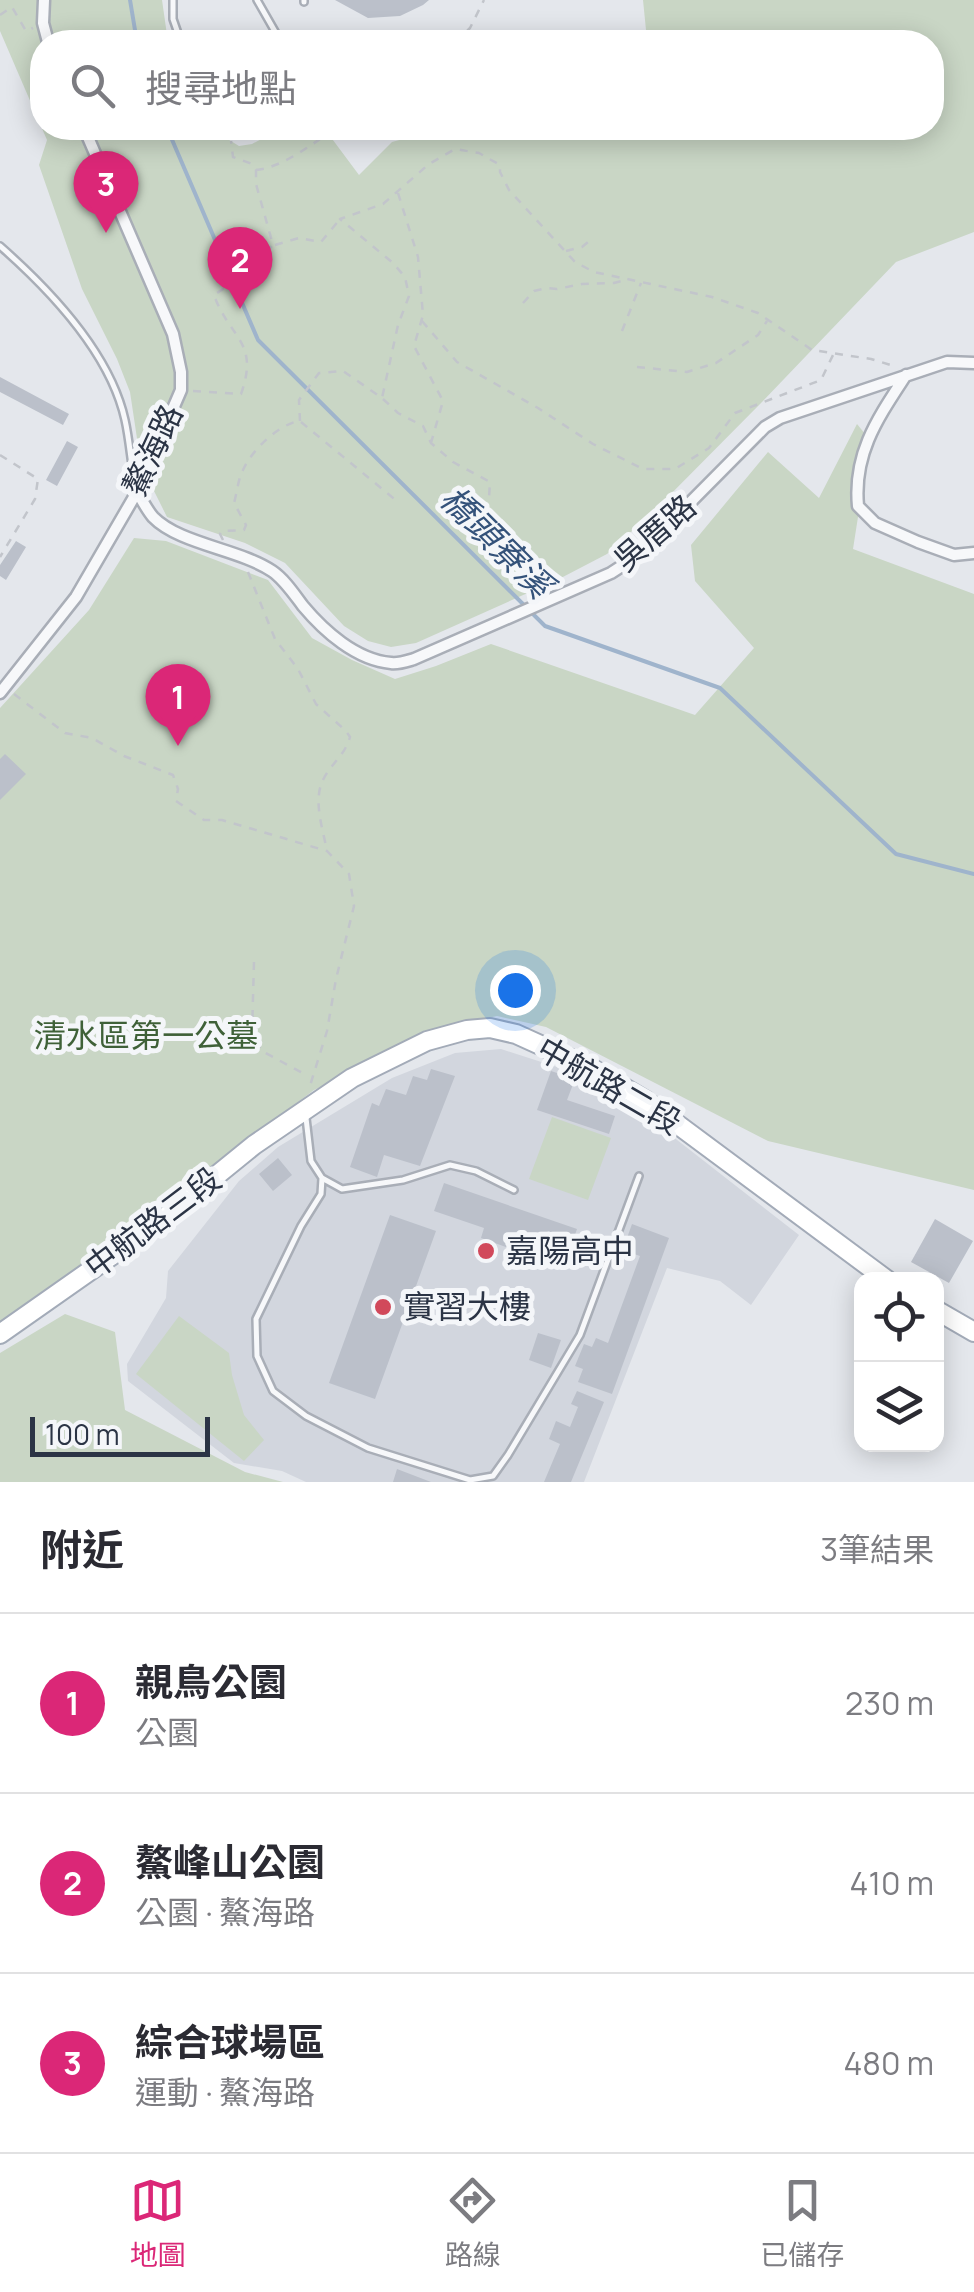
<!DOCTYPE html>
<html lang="zh-TW">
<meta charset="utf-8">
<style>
body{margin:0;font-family:Manrope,"Noto Sans TC",sans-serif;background:#f2f2f3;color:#2b2b33}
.controls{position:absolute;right:30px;bottom:30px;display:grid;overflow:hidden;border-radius:20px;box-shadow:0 5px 25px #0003}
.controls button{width:90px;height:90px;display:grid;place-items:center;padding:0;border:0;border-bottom:2px solid #e1e1e2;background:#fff;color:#2b2b33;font:50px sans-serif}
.scale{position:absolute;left:30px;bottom:25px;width:180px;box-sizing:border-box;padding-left:10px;border:5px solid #2b3445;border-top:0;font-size:28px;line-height:35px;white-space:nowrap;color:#2b3445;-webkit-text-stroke:8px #f4f6f9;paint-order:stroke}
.you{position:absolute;left:515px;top:990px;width:35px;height:35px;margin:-25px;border:8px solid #fff;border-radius:50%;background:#1a73e8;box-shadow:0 0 0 15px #1a73e833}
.badge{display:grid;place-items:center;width:65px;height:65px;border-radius:50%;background:#db2777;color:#fff;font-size:32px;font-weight:700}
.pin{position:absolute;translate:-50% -82px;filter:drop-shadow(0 2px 5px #0008)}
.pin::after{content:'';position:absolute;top:52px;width:35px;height:30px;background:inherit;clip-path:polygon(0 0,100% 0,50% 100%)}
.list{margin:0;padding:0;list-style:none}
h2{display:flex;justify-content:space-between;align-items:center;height:130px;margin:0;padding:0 40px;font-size:42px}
h2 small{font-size:32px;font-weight:400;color:#7c7c81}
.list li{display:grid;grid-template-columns:65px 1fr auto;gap:30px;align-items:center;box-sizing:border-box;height:180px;padding:0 40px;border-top:2px solid #e1e1e2}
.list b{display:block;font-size:38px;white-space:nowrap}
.list p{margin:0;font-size:32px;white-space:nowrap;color:#7c7c81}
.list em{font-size:32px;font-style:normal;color:#7c7c81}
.icon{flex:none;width:55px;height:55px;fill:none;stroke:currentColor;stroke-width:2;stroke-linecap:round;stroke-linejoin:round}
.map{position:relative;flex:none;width:974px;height:1482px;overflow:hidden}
.search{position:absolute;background:#fff;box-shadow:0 5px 25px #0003;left:30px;right:30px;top:30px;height:110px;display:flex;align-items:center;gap:25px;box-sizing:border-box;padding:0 35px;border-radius:40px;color:#7c7c81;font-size:38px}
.sheet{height:670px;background:#fff}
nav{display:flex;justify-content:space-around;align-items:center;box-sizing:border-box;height:140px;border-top:2px solid #e1e1e2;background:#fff;font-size:28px;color:#7c7c81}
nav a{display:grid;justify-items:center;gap:5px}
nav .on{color:#db2777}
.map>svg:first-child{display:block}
.built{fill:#d2d6de}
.green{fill:#c9d6c5}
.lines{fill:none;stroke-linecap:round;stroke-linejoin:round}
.stream{stroke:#9fb4cc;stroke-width:4}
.building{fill:#bbc0ca}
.service-casing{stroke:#a9aeb7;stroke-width:10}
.minor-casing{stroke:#a9aeb7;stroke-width:15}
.primary-casing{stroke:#a3abb8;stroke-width:22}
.path{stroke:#c2c5cb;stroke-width:2.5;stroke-dasharray:8 8;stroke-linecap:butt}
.service{stroke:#f7f8fa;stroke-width:5}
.minor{stroke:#f7f8fa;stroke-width:10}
.primary{stroke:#fff;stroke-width:18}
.poi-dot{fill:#d1495b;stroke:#f4f6f9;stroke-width:4}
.labels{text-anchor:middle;stroke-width:10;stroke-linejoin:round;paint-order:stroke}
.street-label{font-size:32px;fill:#2b3445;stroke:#f4f6f9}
.park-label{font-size:32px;fill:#3f6138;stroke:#f4f6f9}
.poi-label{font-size:32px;fill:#2b3445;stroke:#f4f6f9;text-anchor:start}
.water-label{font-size:35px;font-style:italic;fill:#34527a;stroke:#f4f6f9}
</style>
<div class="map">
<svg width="974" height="1482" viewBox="0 0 974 1482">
<rect width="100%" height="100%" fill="#e4e7ec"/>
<path class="built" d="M501,1049l59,19 94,54 145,113 -48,70 -31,-24 -53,-13 -83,214h-278l-24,-11 -48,-8 -106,-82 -1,-17 39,-66 2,-27 71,-90 39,-34 114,-69 63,-25z"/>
<path class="green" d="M0,0h162l6,42h-126v86h174l5,7 18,11 13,-2 30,-16h42l35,47 33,-33 52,-14h488v-86h-267l-19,-12 -3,-30h331v232l-78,30 -134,140 -106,107 -49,45 -48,25 -143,64 -25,4 -23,-6 -24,-15 -59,-63 -40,-20 -78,-26 -26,-52 -11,-73 -13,-33 -35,-70 -43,-124 8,-25 -47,-109z
M857,424l13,16 -17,109 121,45v596l-206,-49 -222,-114 -49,-11 -46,10 -137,64 -314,238v-620l89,-98 45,-72 32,3 102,39 44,58 40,22 43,19 41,-13 55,-22 204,71 59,-67 -59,-67 -4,-36 77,-93 51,46z
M552,1117l59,21 -23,62 -59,-21z
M65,1314l50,18 10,78 120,62 38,10h-283v-129z
M179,1316l50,37 3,22 12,40 20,25 -20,21 -108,-87z"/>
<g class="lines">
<path class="stream" d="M130,0l7,42
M167,128l91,212 287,286 175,62 176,166 78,20"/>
</g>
<path class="building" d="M335,0h94l-6,5 -23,11 -32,2z
M0,377l69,37 -6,11 -63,-33z
M67,441l11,6 -21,39 -11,-6z
M16,541l10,6 -20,33 -6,-4v-11z
M5,754l21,20 -26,26v-41z
M431,1069l24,7 -35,90 -36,-11 -7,22 -27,-10 22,-64 7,3 7,-17 20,6 7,-19 14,4z
M551,1071l24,8 -8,21 48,16 -6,18 -72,-24z
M278,1158l14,17 -19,16 -14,-17z
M444,1183l133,46 -11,31 -50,-18 -2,8 -33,-12 3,-10 -50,-17z
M390,1215l46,16 -61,168 -46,-16z
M935,1219l38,22 -24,42 -38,-21z
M632,1224l37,14 -57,156 -34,-12 5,-13 -8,-3 9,-22 8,3 4,-9 12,5 32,-87 -12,-4 5,-12 -6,-2z
M538,1333l23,7 -10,28 -22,-8z
M577,1391l27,11 -33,80h-27l16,-38 -11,-5 7,-18 14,6 8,-20 -7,-3z
M397,1469l34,13h-38z"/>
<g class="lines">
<defs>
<path id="service" d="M173,0v19l8,23
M257,0l24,42
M304,0v2
M230,128l2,2h20l6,-2
M0,246c50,44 110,106 125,174 5,22 6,46 11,69
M306,1118l5,43 11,17 -1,16 -20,32 -45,93 1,37 16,35 33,25 62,32 102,32 23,-4 15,-21 72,-120 59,-159
M322,1178l20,11 61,-9 47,-15 26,6 38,19"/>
<path id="minor" d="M44,0l-1,23 5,19
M906,375c-28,43 -53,78 -48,131l17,17 43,19 36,13 20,-2
M137,492c5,8 10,18 16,25 26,27 86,32 119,54 12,8 22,23 31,35 21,25 53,54 88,57 8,1 16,-2 23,-4l197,-86 20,-13 15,-13 119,-120 15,-9 167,-56 27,1
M0,693l76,-96 61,-105 44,-102v-18l-8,-38 -89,-206"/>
<path id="primary" d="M936,1310l38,22
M0,1334l158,-111 96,-78 98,-67 75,-37 40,-11 23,-2 26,6 75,34 55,33 241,179"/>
</defs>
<use href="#service" class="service-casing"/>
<use href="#minor" class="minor-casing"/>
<use href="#primary" class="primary-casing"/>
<path class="path" d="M0,15l12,-8 14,24 7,-3
M456,42l14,-14 14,-28
M256,170c26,-2 59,-28 80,-42
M398,193l20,64 5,58 -9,31 29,55 -12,42
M275,245l24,-7 22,4 19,-23
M566,251l16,-4 6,-5
M523,303l11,-12 13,-3 10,1 25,-5 32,-1 11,-3
M422,321l35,41 81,46 55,36 50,25h32l34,-21 26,-35 86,-33 12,-25
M622,331l19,-48
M637,367l50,5 29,-9 42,-28 9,-14
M193,391l48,3c19,-53 -12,-56 -27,-99l24,-16 35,-34 -17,-61v-14l-4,-6 -19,-7 -2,-16
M383,399l15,14 25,13 8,17 22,19 37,20 -1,16
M300,421l-1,-21 20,-27 24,-2 39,27 16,-73 11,-29 -4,-19 -12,-14 -53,-44 43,-15 46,-40 26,-15 24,4 21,12v7l9,18 66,72 19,10 118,25 46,16 54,37 59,9 26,8
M301,422l97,80
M0,455l38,24 -3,20 -35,58
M223,540l-3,-6 2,-3 22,-1 2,-5 -12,-22c3,-10 4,-24 9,-33 9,-20 34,-44 55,-49
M248,572l27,67 23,30 18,35 30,27 4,6c-5,18 -18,26 -26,41 -12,21 -1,51 3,73
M14,694l51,39 27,5 32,18 49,19 5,14 -2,12 28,19h18l105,31 22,23 5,32 -18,73 -9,52 -18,58
M254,962l-2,71 10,18 46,25"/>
<use href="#service" class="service"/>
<use href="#minor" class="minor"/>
<use href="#primary" class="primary"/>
</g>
<g class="poi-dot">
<circle cx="486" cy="1251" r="10"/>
<circle cx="383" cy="1307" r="10"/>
</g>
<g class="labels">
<g class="street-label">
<text transform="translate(153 450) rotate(-65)" y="11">鰲海路</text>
<text transform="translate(655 533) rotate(-41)" y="11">吳厝路</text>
<text transform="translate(609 1086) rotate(30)" y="11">中航路二段</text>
<text transform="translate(153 1223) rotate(-37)" y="11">中航路三段</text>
</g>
<g class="park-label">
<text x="146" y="1047">清水區第一公墓</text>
</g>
<g class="poi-label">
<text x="506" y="1262">嘉陽高中</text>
<text x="403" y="1318">實習大樓</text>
</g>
<g class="water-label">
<text transform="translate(496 542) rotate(45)" y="12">橋頭寮溪</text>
</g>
</g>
</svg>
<div class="controls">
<button><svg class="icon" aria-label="locate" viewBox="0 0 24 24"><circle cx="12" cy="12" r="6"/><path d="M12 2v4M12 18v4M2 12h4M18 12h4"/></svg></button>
<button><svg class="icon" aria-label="layers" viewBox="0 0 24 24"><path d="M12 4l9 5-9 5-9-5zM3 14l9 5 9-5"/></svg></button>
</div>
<div class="scale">100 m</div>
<div class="you"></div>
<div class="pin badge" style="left:178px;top:746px">1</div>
<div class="pin badge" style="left:240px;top:309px">2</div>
<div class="pin badge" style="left:106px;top:233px">3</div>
<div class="search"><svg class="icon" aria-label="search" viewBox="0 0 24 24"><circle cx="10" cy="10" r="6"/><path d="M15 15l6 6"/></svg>搜尋地點</div>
</div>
<section class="sheet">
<h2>附近<small>3筆結果</small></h2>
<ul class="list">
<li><span class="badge">1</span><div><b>親鳥公園</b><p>公園</p></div><em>230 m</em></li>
<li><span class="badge">2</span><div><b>鰲峰山公園</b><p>公園 · 鰲海路</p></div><em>410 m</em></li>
<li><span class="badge">3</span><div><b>綜合球場區</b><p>運動 · 鰲海路</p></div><em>480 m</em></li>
</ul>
</section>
<nav>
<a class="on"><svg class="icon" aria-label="map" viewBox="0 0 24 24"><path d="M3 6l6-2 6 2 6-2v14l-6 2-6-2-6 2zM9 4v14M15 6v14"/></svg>地圖</a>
<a><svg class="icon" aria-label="directions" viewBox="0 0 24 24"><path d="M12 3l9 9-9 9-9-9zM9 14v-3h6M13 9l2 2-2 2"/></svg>路線</a>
<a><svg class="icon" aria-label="saved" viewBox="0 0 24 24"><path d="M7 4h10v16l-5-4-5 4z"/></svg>已儲存</a>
</nav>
